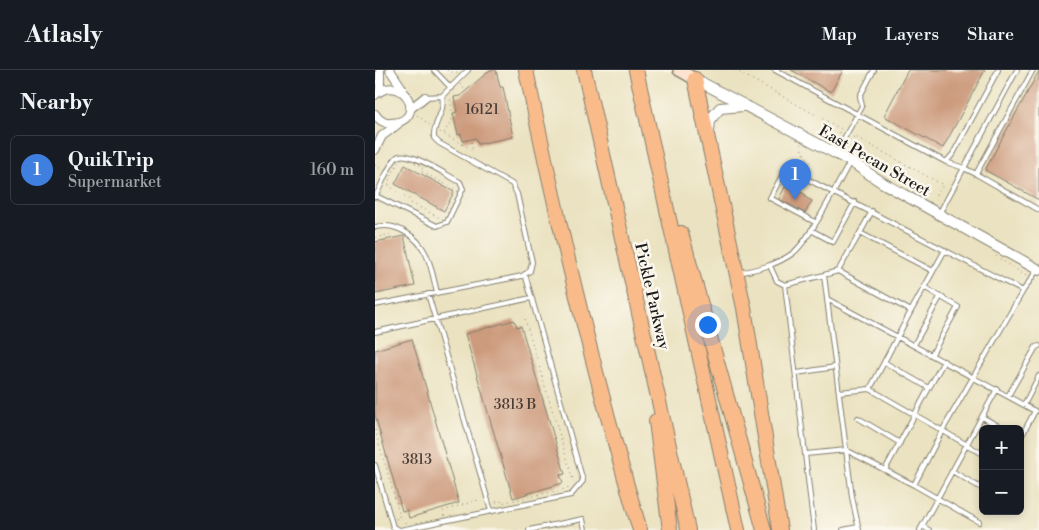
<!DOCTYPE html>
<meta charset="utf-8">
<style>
body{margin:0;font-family:"Libre Bodoni",serif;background:#242831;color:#f1f3f6}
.controls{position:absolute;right:15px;bottom:15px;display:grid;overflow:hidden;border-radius:8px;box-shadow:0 2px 8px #0003}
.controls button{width:45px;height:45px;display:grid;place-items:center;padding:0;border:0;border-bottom:1px solid #363941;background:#171b24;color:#f1f3f6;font:25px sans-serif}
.you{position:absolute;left:332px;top:254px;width:18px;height:18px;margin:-12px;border:4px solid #fff;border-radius:50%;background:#1a73e8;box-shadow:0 0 0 8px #1a73e833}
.badge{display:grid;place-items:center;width:32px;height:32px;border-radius:50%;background:#0f766e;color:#fff;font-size:16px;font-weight:700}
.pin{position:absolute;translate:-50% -41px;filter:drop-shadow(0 1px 2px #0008)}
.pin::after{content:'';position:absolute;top:26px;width:18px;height:15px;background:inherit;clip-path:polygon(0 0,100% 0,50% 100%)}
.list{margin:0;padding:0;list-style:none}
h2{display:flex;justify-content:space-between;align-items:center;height:65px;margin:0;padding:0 20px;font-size:21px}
h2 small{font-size:16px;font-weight:400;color:#9ea1a6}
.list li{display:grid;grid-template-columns:32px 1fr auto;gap:15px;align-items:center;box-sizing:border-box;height:70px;margin:0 10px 10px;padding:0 10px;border:1px solid #363941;border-radius:8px}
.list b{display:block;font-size:19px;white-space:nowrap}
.list p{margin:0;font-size:16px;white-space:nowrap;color:#9ea1a6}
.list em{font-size:16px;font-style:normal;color:#9ea1a6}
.map{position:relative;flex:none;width:664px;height:460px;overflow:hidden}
header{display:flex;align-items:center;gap:30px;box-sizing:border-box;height:70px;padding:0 25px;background:#171b24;border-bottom:1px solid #363941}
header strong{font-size:24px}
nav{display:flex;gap:28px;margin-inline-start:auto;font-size:18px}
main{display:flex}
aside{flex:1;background:#171b24}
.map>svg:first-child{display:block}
.building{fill:#cc9a7c}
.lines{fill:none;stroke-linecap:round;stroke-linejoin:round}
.service-casing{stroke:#837f6e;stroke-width:6}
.minor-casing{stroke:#837f6e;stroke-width:10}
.tertiary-casing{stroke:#837f6e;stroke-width:12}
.secondary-casing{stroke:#837f6e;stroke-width:14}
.motorway-casing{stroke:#837f6e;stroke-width:16}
.path{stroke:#837f6e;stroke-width:1;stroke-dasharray:1 4;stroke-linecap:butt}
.service{stroke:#fff;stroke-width:4}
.minor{stroke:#fff;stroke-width:8}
.tertiary{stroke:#fff;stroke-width:10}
.secondary{stroke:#fde4d1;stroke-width:11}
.motorway{stroke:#fabb8b;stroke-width:14}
.labels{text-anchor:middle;stroke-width:5;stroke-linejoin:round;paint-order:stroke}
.number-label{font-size:14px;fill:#483c34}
.street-label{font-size:16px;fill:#1c1c1c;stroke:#fbf7ec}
</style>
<header>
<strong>Atlasly</strong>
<nav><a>Map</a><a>Layers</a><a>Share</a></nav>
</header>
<main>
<aside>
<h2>Nearby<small></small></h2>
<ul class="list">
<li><span class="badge" style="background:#3f7fe0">1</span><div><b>QuikTrip</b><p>Supermarket</p></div><em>160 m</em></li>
</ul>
</aside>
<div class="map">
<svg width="664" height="460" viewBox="0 0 664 460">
<rect width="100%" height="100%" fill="#fbf7ec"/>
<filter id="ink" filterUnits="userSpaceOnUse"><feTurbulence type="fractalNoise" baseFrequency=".02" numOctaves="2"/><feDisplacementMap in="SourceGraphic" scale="10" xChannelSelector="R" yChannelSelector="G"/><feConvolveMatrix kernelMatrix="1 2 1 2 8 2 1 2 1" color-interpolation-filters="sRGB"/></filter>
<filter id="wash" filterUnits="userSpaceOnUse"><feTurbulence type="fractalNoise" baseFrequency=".0096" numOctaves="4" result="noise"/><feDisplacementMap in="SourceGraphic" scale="20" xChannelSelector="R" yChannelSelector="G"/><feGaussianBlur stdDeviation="1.12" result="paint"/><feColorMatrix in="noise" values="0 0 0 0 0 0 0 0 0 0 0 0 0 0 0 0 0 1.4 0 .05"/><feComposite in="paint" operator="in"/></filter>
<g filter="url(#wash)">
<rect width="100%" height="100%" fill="#eae2c0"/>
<g id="blocks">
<path class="building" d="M115,0h6l4,17h3l10,50 -35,7 -2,-6 -13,3 -2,-7 -3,1 -5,-22 4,-1 -3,-15 6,-1z
M416,0h52l-12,22z
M533,0h77l-42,78 -59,-32z
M664,1v129l-54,-30z
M30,95l49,27 -10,19 -49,-27z
M410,117l6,3 1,-3 14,8 -1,2 7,4 -7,12 -26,-14z
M29,166l11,50 -40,8v-52z
M139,250l3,7 4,-1 44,148 -5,1 3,8 -50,15 -48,-164z
M37,269l47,164 -50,15 -2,-8 -5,1 -27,-96v-65z"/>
</g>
</g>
<g filter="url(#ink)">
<use href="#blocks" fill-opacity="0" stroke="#837f6e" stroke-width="1"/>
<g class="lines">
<defs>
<path id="service" d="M59,0l17,18
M400,0l171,92 18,6 53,-98
M658,0l-57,104 63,36
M50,27l17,-1 26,-26
M461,83l26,-47 -2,-10 14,-26
M571,92l7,-8 45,-84
M0,127c7,-12 12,-29 21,-39 9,-11 52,18 64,24l3,7 -16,33 -10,4 -61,-30
M497,141l-12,22 73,38
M564,144l25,-46 12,6
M440,152l-45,-24 16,-30 237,123 14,-21
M0,157c13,-2 19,-1 30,5 24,13 26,36 32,61
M436,160l22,12 22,-40
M395,196l7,15 8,4 39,-10 28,222 7,33
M463,201l22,-38
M364,203c19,-4 38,-8 54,-20 17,-13 45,-70 57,-91
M449,205l14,-4 73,40 34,-61
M410,215l29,245
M549,217l34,20 -26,47
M53,224l63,217
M452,229l208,112 -15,28
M0,235l147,-29 8,-5 2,-9 -15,-68 -5,-10 -73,-41 -5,-5c-2,-15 12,-25 8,-42
M0,262l156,-34
M539,275l26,-48
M509,292l45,26 15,-27
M422,303l38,-6
M495,319l113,65
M464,322l31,-3 41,-78
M633,326l28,-49 3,-1
M649,335l15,-29
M607,347l22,12
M483,348l42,25
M431,384l40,-4 68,35
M0,395l18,62 7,3 171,-35 12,-14 -58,-207
M510,400l44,-82
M577,401l31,18
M604,452l-65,-37 28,-54 81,-140
M547,456l7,4
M154,460l54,-11 2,11
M468,460l15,-3
M545,460l77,-141"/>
<path id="minor" d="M15,0l12,18
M5,19v-19
M0,25c29,-25 54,27 16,28 -7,1 -12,-3 -16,-9
M35,39l15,-12
M0,80l7,-14 16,-12"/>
<path id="tertiary" d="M320,9l155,82 33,22 156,87
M334,61l1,-11 10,-12 23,-2"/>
<path id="secondary" d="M304,0l16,9"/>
<path id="motorway" d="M151,0c32,155 69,309 114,460
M209,0l104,460
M261,0l102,460
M320,9l49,229 36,222
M306,163l83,297
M281,351l14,109"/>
</defs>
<use href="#service" class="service-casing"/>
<use href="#minor" class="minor-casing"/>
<use href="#tertiary" class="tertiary-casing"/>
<use href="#secondary" class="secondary-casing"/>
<use href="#motorway" class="motorway-casing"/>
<path class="path" d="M72,0l3,2h9
M360,0l106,59 -6,10
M85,14l6,7
M42,45l13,10
M65,62l33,18 -2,-11
M69,63l9,-15 -3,-20
M426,74l1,6 9,14 -3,5
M475,77l4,-11 89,49 -9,13
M31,88l17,9 -2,4 38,21 -15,28 -33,-17 -2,-4 -20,-13v-6l11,-21z
M0,95l8,5
M0,168l15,-4
M621,186l30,20
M664,213v-1
M150,249l49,164
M0,360l25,86 -4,1 1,3 9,3
M121,432l5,-1v2l69,-15
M69,446l-1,-5 35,-11
M197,460l7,-1"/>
<use href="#service" class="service"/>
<use href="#minor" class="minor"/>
<use href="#tertiary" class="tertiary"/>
<use href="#secondary" class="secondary"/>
<use href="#motorway" class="motorway"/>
</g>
</g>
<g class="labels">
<g class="number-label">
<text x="107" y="44">16121</text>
<text x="140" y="339">3813 B</text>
<text x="42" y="394">3813</text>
</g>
<g class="street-label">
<text transform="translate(500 90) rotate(30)" y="6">East Pecan Street</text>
<text transform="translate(278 226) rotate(77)" y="6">Pickle Parkway</text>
</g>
</g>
</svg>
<div class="controls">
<button>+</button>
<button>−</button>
</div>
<div class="you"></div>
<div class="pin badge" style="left:420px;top:130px;background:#3f7fe0">1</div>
</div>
</main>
